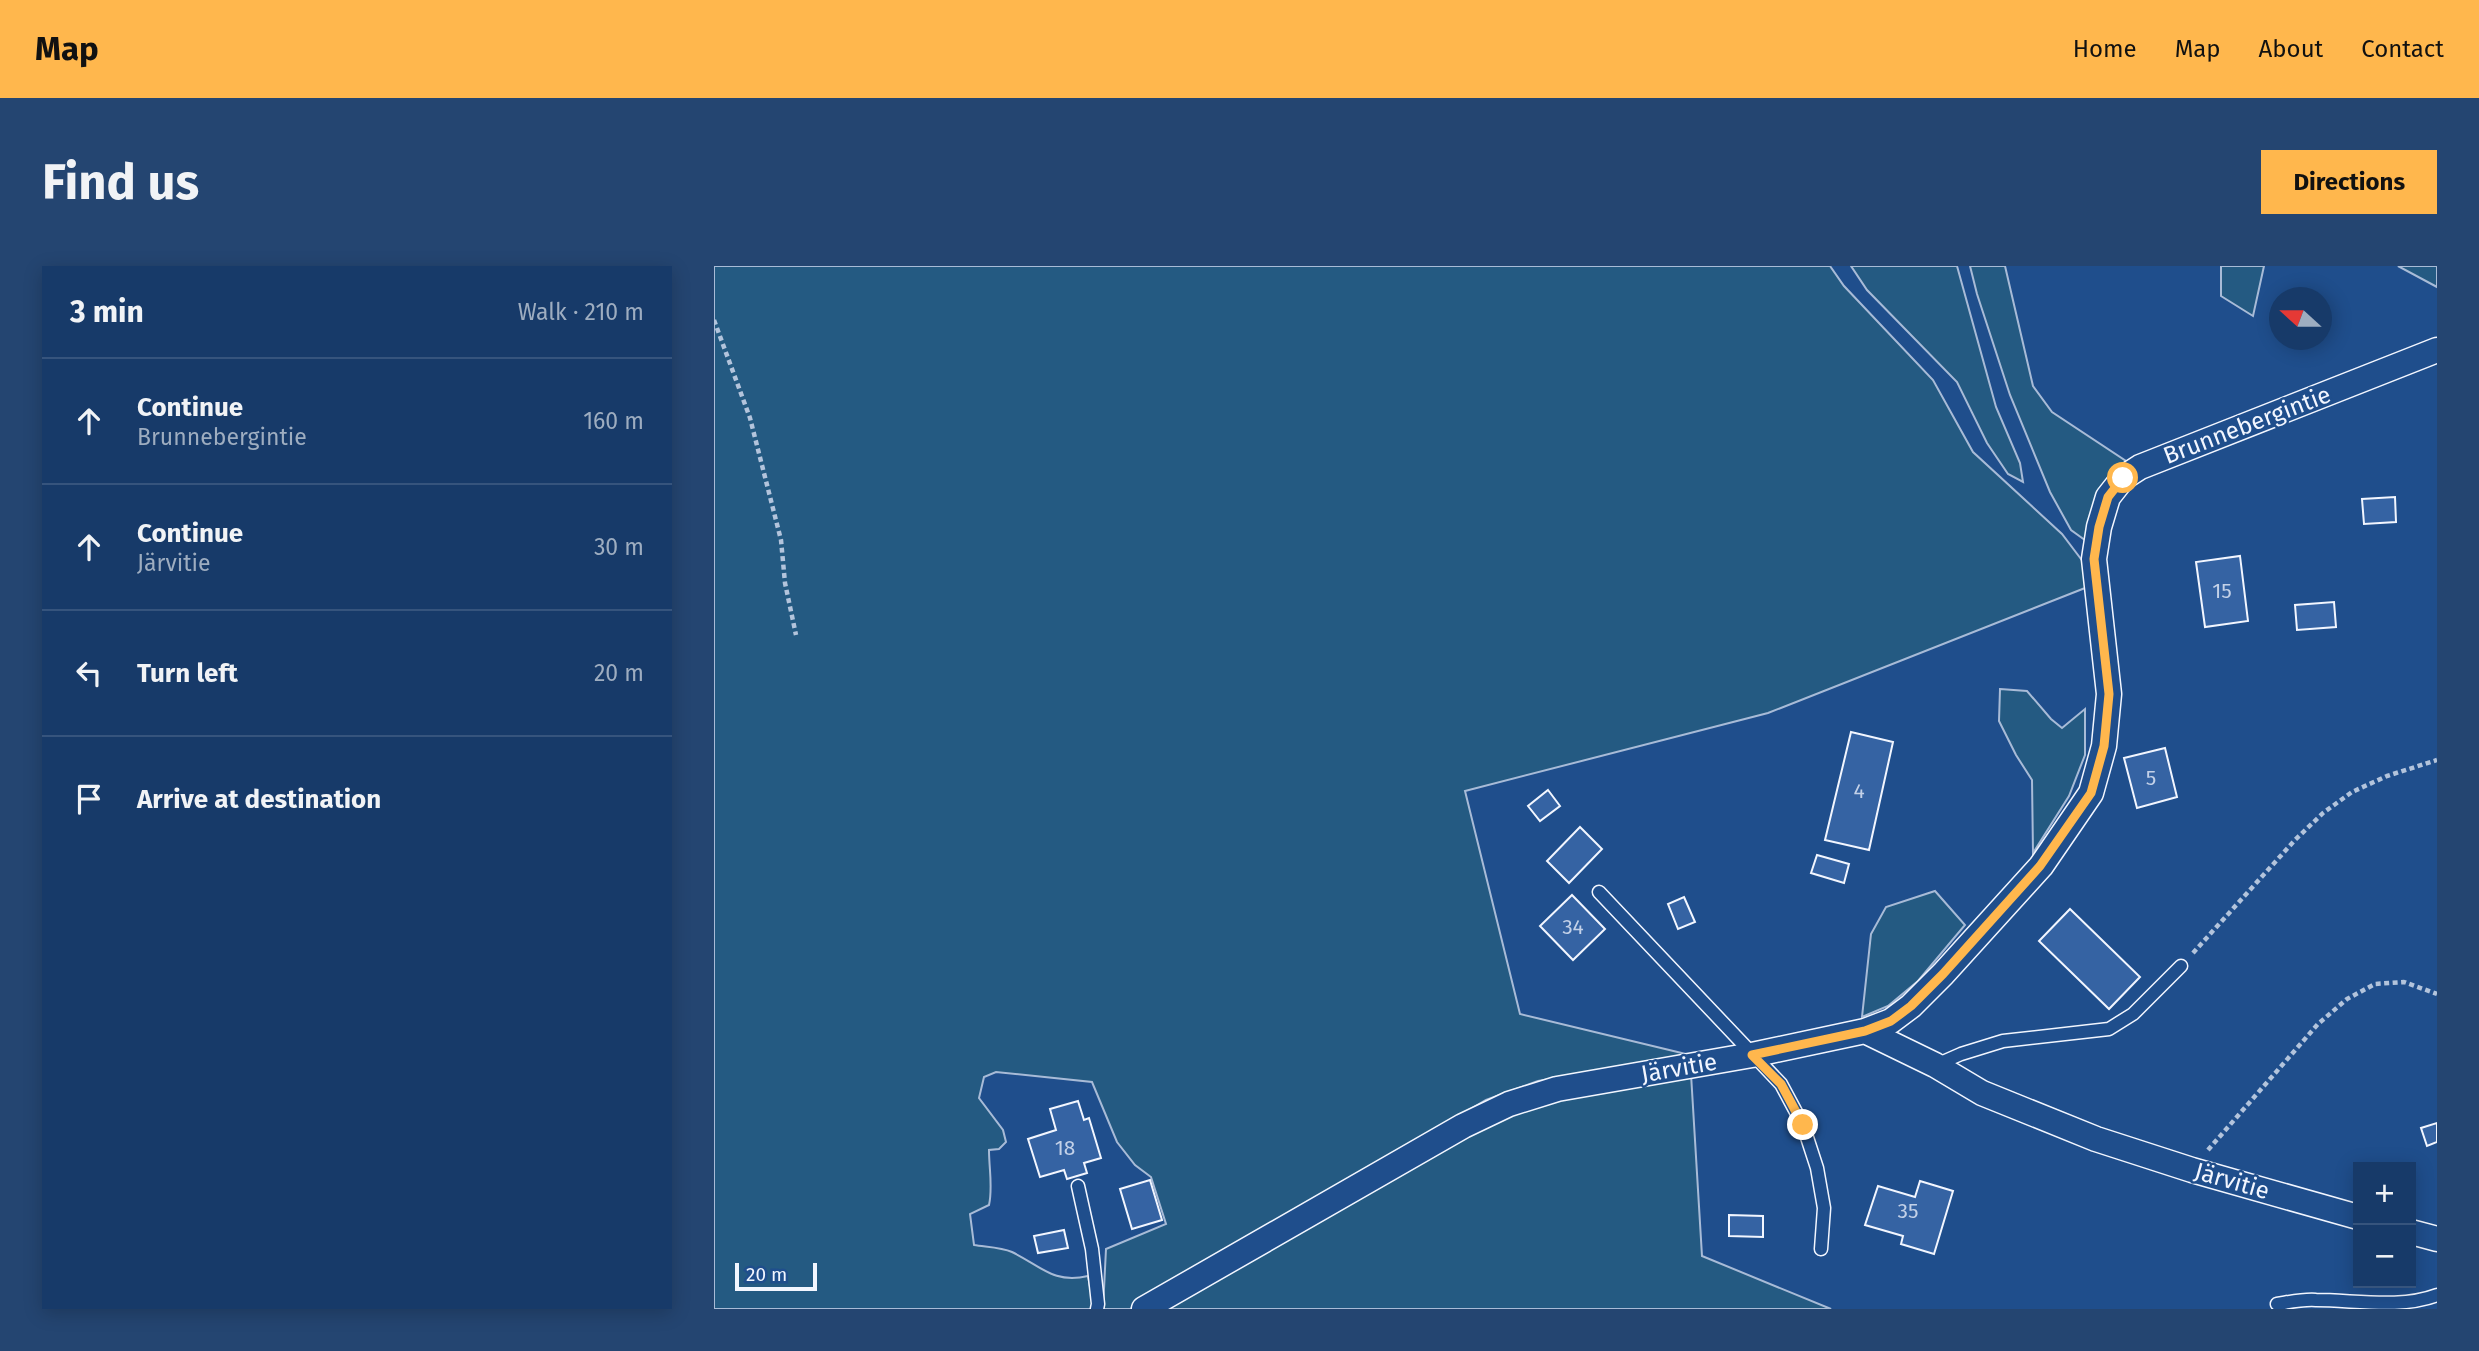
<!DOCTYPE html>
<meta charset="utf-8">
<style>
body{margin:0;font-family:"Fira Sans",sans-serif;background:#244571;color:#f1f3f6}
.controls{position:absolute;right:21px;bottom:21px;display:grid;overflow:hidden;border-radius:0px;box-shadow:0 4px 18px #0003}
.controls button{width:63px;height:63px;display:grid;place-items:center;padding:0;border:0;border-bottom:2px solid #36547d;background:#173a69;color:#f1f3f6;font:35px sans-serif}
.compass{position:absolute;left:1555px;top:21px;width:63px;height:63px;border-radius:50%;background:#173a69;box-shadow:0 4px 18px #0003;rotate:291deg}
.scale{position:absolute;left:21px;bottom:18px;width:82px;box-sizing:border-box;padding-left:7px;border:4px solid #f2f6ff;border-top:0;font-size:19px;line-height:24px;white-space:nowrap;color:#f2f6ff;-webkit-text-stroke:5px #1f4e8c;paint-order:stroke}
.stop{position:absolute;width:21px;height:21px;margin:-16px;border:5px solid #ffb74d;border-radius:50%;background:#fff}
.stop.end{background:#ffb74d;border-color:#fff;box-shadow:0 2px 7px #0008}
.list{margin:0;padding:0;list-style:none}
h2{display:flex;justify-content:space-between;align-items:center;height:91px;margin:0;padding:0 28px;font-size:30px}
h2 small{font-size:23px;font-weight:400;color:#9eadc0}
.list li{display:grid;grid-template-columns:46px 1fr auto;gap:21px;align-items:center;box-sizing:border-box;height:126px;padding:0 28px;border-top:2px solid #36547d}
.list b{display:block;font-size:26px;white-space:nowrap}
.list p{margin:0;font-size:23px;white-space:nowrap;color:#9eadc0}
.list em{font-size:23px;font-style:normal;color:#9eadc0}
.icon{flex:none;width:38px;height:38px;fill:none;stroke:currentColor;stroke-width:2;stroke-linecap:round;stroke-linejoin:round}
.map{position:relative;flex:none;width:1723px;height:1043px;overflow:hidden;border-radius:0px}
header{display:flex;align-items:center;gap:42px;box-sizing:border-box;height:98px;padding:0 35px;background:#ffb74d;color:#111}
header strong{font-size:33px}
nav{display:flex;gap:38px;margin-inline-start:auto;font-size:24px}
.intro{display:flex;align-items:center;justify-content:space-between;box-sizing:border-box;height:168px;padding:0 42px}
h1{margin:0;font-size:49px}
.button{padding:18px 32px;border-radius:0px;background:#ffb74d;color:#111;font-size:24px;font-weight:700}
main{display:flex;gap:42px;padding:0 42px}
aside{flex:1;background:#173a69;border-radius:0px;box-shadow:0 4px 18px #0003}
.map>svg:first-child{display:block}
.green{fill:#245a82;stroke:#a8bbd7;stroke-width:2}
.building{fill:#3563a3;stroke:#f2f6ff;stroke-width:2}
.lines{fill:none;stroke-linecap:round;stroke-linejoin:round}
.lane-casing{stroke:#f2f6ff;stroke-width:15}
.street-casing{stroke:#f2f6ff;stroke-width:27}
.path{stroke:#b3c4dc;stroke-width:4.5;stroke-dasharray:5 3.5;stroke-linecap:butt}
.lane{stroke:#1f4e8c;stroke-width:12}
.street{stroke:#1f4e8c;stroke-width:24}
.route{stroke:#ffb74d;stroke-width:9}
.labels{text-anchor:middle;stroke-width:5;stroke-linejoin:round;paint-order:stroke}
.number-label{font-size:21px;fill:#c3d1e8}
.street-label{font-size:24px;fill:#f2f6ff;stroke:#1f4e8c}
</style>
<header>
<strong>Map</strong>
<nav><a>Home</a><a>Map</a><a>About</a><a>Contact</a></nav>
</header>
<div class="intro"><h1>Find us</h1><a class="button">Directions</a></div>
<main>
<aside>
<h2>3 min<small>Walk · 210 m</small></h2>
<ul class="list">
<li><svg class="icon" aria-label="ahead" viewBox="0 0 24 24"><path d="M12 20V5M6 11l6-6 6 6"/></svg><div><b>Continue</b><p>Brunnebergintie</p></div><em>160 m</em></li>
<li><svg class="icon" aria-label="ahead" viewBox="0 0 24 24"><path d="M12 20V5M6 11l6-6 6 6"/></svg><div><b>Continue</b><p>Järvitie</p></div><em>30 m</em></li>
<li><svg class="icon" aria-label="left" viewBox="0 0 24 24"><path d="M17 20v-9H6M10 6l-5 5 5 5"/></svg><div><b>Turn left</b></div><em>20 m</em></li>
<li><svg class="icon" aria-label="arrive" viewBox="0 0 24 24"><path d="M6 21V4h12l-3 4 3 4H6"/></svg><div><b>Arrive at destination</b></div></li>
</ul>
</aside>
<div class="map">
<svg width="1723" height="1043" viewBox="0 0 1723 1043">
<rect width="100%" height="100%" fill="#1f4e8c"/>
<path class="green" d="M0,0h1116l14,20 89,94 40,72 89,82 22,29 1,25 -317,125 -303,78 55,223 170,41 -152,26 -52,19 -356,209h-27l3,-60 60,-25 -15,-47 -16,-12 -18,-23 -25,-60 -96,-10 -12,5 -5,21 24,32 3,12 -7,7 -10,1c0,19 4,37 0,55l-19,9 4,31c12,2 27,2 38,7 29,14 41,32 76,24l5,27 -2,6h-377z
M1137,0h106l39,141 24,56 3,19 -15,-8 -21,-31 -30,-61 -90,-92z
M1256,0h35l28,120 19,26 74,49 -13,15 -24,67 -18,-13 -21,-38 -40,-97 -33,-101z
M1507,0h43l-11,50 -32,-20z
M1684,0h39v21z
M1286,423l27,2 24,28 11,9 23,-19v46l-16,41 -36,57 -1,-73 -16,-25 -17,-34z
M1221,625l30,34 -47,56 -30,25 -26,11 9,-83 15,-27z
M977,808l11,182 129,53h-674l366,-205z"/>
<path class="building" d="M1681,231l1,25 -32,2 -2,-25z
M1526,290l8,65 -43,6 -9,-65z
M1620,336l2,25 -39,3 -2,-25z
M1137,466l42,10 -24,108 -44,-10z
M1451,482l12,49 -40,11 -13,-50z
M834,524l12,16 -20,15 -12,-15z
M866,561l22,22 -33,34 -22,-22z
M1103,589l32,9 -5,19 -33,-10z
M858,629l33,34 -32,31 -33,-34z
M970,631l11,25 -17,7 -10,-25z
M1356,643l70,68 -31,32 -70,-68z
M364,835l6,19 5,-2 12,40 -17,5 3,10 -20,6 -3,-9 -24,7 -12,-38 28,-9 -6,-21z
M1723,857v19l-10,4 -6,-18z
M436,914l12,40 -30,9 -12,-40z
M1206,915l33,10 -19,63 -33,-10 2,-8 -38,-11 13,-39 37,11z
M1015,949l34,1v21l-34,-1z
M350,964l4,18 -30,5 -4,-17z"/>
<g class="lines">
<defs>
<path id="lane" d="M885,626l182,192 22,41 14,43 7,40 -3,41
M1222,799l25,-11 42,-13 106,-12 24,-15 48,-48
M364,920l14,63 6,55 -1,5
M1563,1038c13,-2 26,-5 39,-4 39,0 84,9 121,-5"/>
<path id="street" d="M1151,765l70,34 47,28 114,46 96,31 166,47
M1697,966l26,7
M430,1043l319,-183 46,-22 48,-15 195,-34 113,-24 26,-10 20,-15 32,-32 98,-108 50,-73 13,-47 5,-52 -15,-135 5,-32 9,-30 15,-19 17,-11 297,-117"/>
</defs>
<use href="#lane" class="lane-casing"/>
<use href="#street" class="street-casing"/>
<path class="path" d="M0,54l36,98 31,122 4,43 11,52
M1479,687l102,-113 28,-27 29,-21 35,-16 50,-16
M1494,884l110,-126 29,-25 28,-15 29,-2 33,12"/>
<use href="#lane" class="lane"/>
<use href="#street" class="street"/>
</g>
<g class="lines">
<path class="route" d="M1089,859l-22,-41 -29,-29 113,-24 26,-10 20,-15 32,-32 97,-108 51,-73 13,-47 5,-52 -15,-135 5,-32 9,-30 15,-19"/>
</g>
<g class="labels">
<g class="number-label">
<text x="1508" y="332">15</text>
<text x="1437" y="519">5</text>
<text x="1145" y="532">4</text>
<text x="859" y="668">34</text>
<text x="351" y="889">18</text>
<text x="1194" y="952">35</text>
</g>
<g class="street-label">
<text transform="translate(1533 159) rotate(-21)" y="8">Brunnebergintie</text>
<text transform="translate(965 802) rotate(-10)" y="8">Järvitie</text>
<text transform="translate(1518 915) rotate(16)" y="8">Järvitie</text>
</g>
</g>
</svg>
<div class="controls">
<button>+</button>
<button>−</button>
</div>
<svg class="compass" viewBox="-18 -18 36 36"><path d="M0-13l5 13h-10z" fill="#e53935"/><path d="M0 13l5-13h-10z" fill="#9eadc0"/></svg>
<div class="scale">20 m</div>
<div class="stop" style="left:1409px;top:212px"></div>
<div class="stop end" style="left:1089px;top:859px"></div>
</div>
</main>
